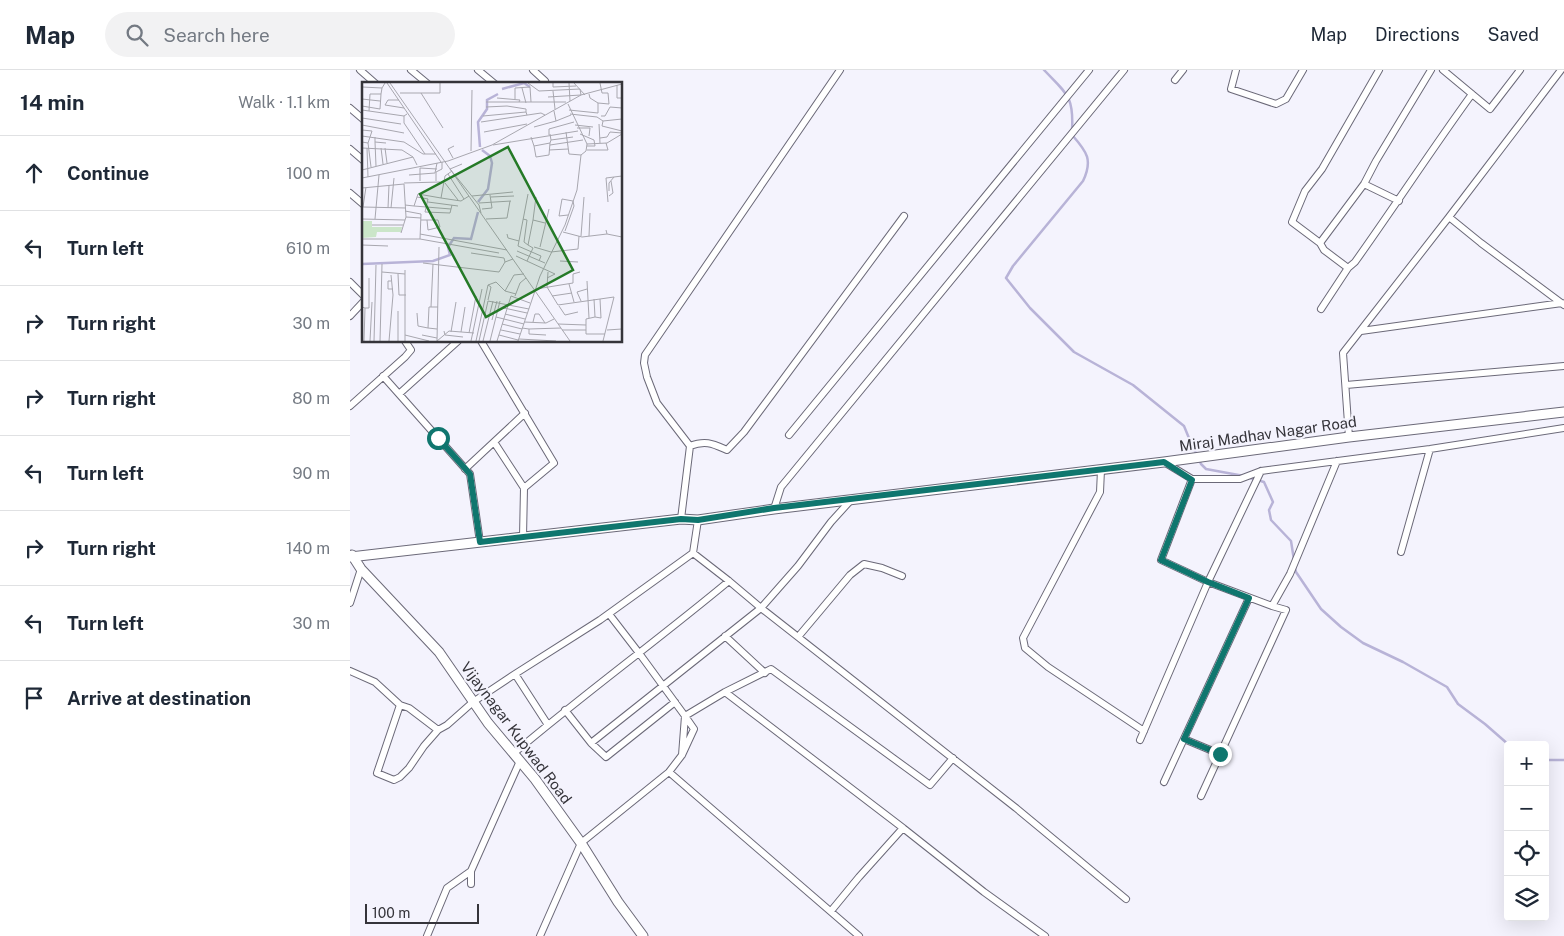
<!DOCTYPE html>
<meta charset="utf-8">
<style>
body{margin:0;font-family:"Public Sans",sans-serif;background:#f2f2f3;color:#1f2937}
.controls{position:absolute;right:15px;bottom:15px;display:grid;overflow:hidden;border-radius:5px;box-shadow:0 5px 20px #0002}
.controls button{width:45px;height:45px;display:grid;place-items:center;padding:0;border:0;border-bottom:1px solid #e0e1e3;background:#fff;color:#1f2937;font:25px sans-serif}
.scale{position:absolute;left:15px;bottom:12px;width:114px;box-sizing:border-box;padding-left:5px;border:2px solid #35343a;border-top:0;font-size:14px;line-height:18px;white-space:nowrap;color:#35343a;-webkit-text-stroke:4px #f4f3fd;paint-order:stroke}
.stop{position:absolute;width:15px;height:15px;margin:-11px;border:4px solid #0f766e;border-radius:50%;background:#fff}
.stop.end{background:#0f766e;border-color:#fff;box-shadow:0 1px 5px #0008}
.list{margin:0;padding:0;list-style:none}
h2{display:flex;justify-content:space-between;align-items:center;height:65px;margin:0;padding:0 20px;font-size:21px}
h2 small{font-size:16px;font-weight:400;color:#747a83}
.list li{display:grid;grid-template-columns:32px 1fr auto;gap:15px;align-items:center;box-sizing:border-box;height:75px;padding:0 20px;border-top:1px solid #e0e1e3}
.list b{display:block;font-size:19px;white-space:nowrap}
.list em{font-size:16px;font-style:normal;color:#747a83}
.icon{flex:none;width:28px;height:28px;fill:none;stroke:currentColor;stroke-width:2;stroke-linecap:round;stroke-linejoin:round}
.map{position:relative;flex:none;width:1214px;height:866px;overflow:hidden}
header{display:flex;align-items:center;gap:30px;box-sizing:border-box;height:70px;padding:0 25px;background:#fff;border-bottom:1px solid #e0e1e3}
header strong{font-size:24px}
nav{display:flex;gap:28px;margin-inline-start:auto;font-size:18px}
.search{width:350px;height:45px;background:#f2f2f3;display:flex;align-items:center;gap:12px;box-sizing:border-box;padding:0 18px;border-radius:28px;color:#747a83;font-size:19px}
main{display:flex}
aside{flex:1;background:#fff}
.map>svg:first-child{display:block}
.lines{fill:none;stroke-linecap:round;stroke-linejoin:round}
.stream{stroke:#b8b3d7;stroke-width:2.5}
.street-casing{stroke:#6b6978;stroke-width:8}
.secondary-casing{stroke:#6b6978;stroke-width:11}
.street{stroke:#fff;stroke-width:6}
.secondary{stroke:#fff;stroke-width:9}
.route{stroke:#0f766e;stroke-width:6}
.labels{text-anchor:middle;stroke-width:4.5;stroke-linejoin:round;paint-order:stroke}
.street-label{font-size:15px;fill:#35343a;stroke:#f4f3fd}
.inset-river{fill:none;stroke:#b8b3d7;stroke-width:2.5}
.inset-road{fill:none;stroke:#a8a7af;stroke-width:1}
.view{fill:#257a27;fill-opacity:0.15;stroke:#257a27;stroke-width:2.5}
.inset-edge{fill:none;stroke:#35343a;stroke-width:2.5}
</style>
<header>
<strong>Map</strong>
<div class="search"><svg class="icon" aria-label="search" viewBox="0 0 24 24"><circle cx="10" cy="10" r="6"/><path d="M15 15l6 6"/></svg>Search here</div>
<nav><a>Map</a><a>Directions</a><a>Saved</a></nav>
</header>
<main>
<aside>
<h2>14 min<small>Walk · 1.1 km</small></h2>
<ul class="list">
<li><svg class="icon" aria-label="ahead" viewBox="0 0 24 24"><path d="M12 20V5M6 11l6-6 6 6"/></svg><div><b>Continue</b></div><em>100 m</em></li>
<li><svg class="icon" aria-label="left" viewBox="0 0 24 24"><path d="M17 20v-9H6M10 6l-5 5 5 5"/></svg><div><b>Turn left</b></div><em>610 m</em></li>
<li><svg class="icon" aria-label="right" viewBox="0 0 24 24"><path d="M7 20v-9h11M14 6l5 5-5 5"/></svg><div><b>Turn right</b></div><em>30 m</em></li>
<li><svg class="icon" aria-label="right" viewBox="0 0 24 24"><path d="M7 20v-9h11M14 6l5 5-5 5"/></svg><div><b>Turn right</b></div><em>80 m</em></li>
<li><svg class="icon" aria-label="left" viewBox="0 0 24 24"><path d="M17 20v-9H6M10 6l-5 5 5 5"/></svg><div><b>Turn left</b></div><em>90 m</em></li>
<li><svg class="icon" aria-label="right" viewBox="0 0 24 24"><path d="M7 20v-9h11M14 6l5 5-5 5"/></svg><div><b>Turn right</b></div><em>140 m</em></li>
<li><svg class="icon" aria-label="left" viewBox="0 0 24 24"><path d="M17 20v-9H6M10 6l-5 5 5 5"/></svg><div><b>Turn left</b></div><em>30 m</em></li>
<li><svg class="icon" aria-label="arrive" viewBox="0 0 24 24"><path d="M6 21V4h12l-3 4 3 4H6"/></svg><div><b>Arrive at destination</b></div></li>
</ul>
</aside>
<div class="map">
<svg width="1214" height="866" viewBox="0 0 1214 866">
<rect width="100%" height="100%" fill="#f4f3fd"/>
<g class="lines">
<path class="stream" d="M694,0c23,24 30,26 28,61
M723,66c14,16 20,24 10,45l-70,85 -7,12 24,30 44,44 59,33 51,41 7,17 10,21 5,5 38,7
M900,408l14,4 9,20 -4,8 2,10 20,21 3,19
M945,498l1,4 25,37 20,18 22,16 40,19 44,25 11,17 27,20 24,21
M1195,690h19"/>
<defs>
<path id="street" d="M10,0l16,14
M61,0l17,14
M128,0l17,14
M183,0l12,11
M886,0l-5,19 45,15 10,-5 17,-29
M1093,0l47,39 30,-39
M825,10l8,-10
M0,38l14,12
M0,79l14,12
M1014,114l35,17
M0,123l14,12
M1099,147l112,-147
M970,173l44,-59 12,-23 55,-91
M998,198l-24,-18 -4,-7 -28,-21 13,-31 17,-22 57,-99
M0,212l14,14
M971,239l27,-41 7,-6c40,-56 77,-113 117,-168
M0,246l14,-15
M1011,261l201,-28
M131,271l73,122 -30,25 -1,49
M33,306l87,98 10,68
M996,315l218,-19
M49,324l59,-53
M0,336l55,-49 6,-7 -6,-9
M439,365l300,-365
M999,367l-6,-84 106,-136 32,26 83,62
M144,372l30,46
M340,376c16,-6 23,-2 37,4l17,-18 160,-216
M814,392l28,17h48l21,-8 169,-22 134,-21
M115,399l60,-56
M751,400l-1,22 -77,146 2,10 23,19 96,64
M842,409l-31,81 47,22 64,24
M424,439l7,-22 343,-417
M331,449l9,-73 -33,-43 -10,-26 -3,-14 1,-8 195,-285
M348,450l-5,33 36,28 32,27 37,-42 33,-44 20,-22
M1051,482l29,-103
M0,533l11,-34
M259,544l30,39 46,63 40,-24 178,136 -44,49 -28,34
M375,566l40,37
M448,567l52,-62 14,-11 18,4 20,8
M0,601l25,11 25,23 9,3 29,22
M165,604l33,51
M375,622l46,-23 159,116 23,-27
M50,635l-23,68 17,7 6,-3 9,-9 15,-22 14,-16 9,-5 26,-23 42,-28 85,-54 93,-67
M215,640l26,33 170,-135 255,200 110,91
M834,669l36,15
M790,670l68,-158 53,-111
M241,673l15,14 69,-55
M163,684c71,-60 145,-114 216,-173
M319,702l190,164
M814,712l85,-184
M851,726l85,-186 -14,-4 18,-32 47,-113
M553,758l81,64 61,44
M121,814v-13l49,-110
M77,866l20,-48 24,-17
M190,866l41,-93 88,-71 13,-17 12,-26 -9,-13 -3,39"/>
<path id="secondary" d="M2,485l9,14 78,83 49,71 47,56 46,64 37,59 25,34
M0,487l331,-38 17,1 76,-11 390,-47 185,-25 215,-25"/>
</defs>
<use href="#street" class="street-casing"/>
<use href="#secondary" class="secondary-casing"/>
<use href="#street" class="street"/>
<use href="#secondary" class="secondary"/>
</g>
<g class="lines">
<path class="route" d="M88,368l32,36 10,68 201,-23 17,1 76,-12 390,-46 28,18 -31,80 47,22 41,16 -65,141 36,15"/>
</g>
<g class="labels">
<g class="street-label">
<text transform="translate(918 364) rotate(-8)" y="5">Miraj Madhav Nagar Road</text>
<text transform="translate(166 663) rotate(53)" y="5">Vijaynagar Kupwad Road</text>
</g>
</g>
<g transform="translate(12 12)">
<rect width="260" height="260" fill="#f4f3fd"/>
<path d="M0,139h10v6h30l-1,5h-24l-1,5 -14,1z" fill="#cbe6c9"/>
<path class="inset-river" d="M140,7l22,-6 6,4M118,65l-2,-25 9,-13v-9l11,-6M116,120l10,-13 4,-26 -2,-7 -8,-6M0,182l71,-3 17,-6 -2,-8 6,-9 17,1 7,-27"/>
<path class="inset-road" d="M25,1l54,79M28,1l180,258M166,1l11,8 41,-2 1,6 -33,2M191,1v4l23,-1M207,1l1,18M212,1l11,12M255,3v13h5M0,5l20,1 3,-5M160,6l4,15M191,9l2,18M38,11h40v-10M59,11l22,35M227,12l1,4 8,5 11,1 -1,-11h-6l-2,-10M135,16l23,2 -1,2M0,17l18,2M153,17v-11l15,-1 1,15M37,18h-11l-3,5 19,3M124,20h80M0,24l18,3 1,-15M124,25l21,-1 19,3v3M0,28l42,6 3,-2M207,28l29,3v-10M7,29l1,-17h11l1,-6M192,29l2,10 15,-6M208,32l27,3 6,4 19,-2M42,34v7l21,31M121,34l43,-4 1,3M239,34h4l5,-9 12,1M0,36l39,6M241,39l-1,5 20,5M119,40l60,-9 4,2M237,42l1,19M0,43l42,8M213,43l18,2M172,45l22,-6M215,46h13l-1,8M0,48l10,1 -4,12M122,50l43,-8M204,50l3,22 12,1M188,52l1,6 22,-3M218,52l14,6 1,6h-8M187,53v-6l25,-7M0,54l42,6 19,12h13M13,55v5l11,1M169,55l3,9 16,-3 1,-3M238,56l7,-1 3,-5 12,1M0,60l6,1 3,24M13,60l1,24M225,62l20,-1 15,-9M131,63l85,-14M188,63l33,-5M172,64l2,11 13,-2 1,-12M0,66l40,2 11,7M5,66l1,29M19,66l2,16M23,66l2,15M187,68l19,-1M225,68h21l-2,-7M109,69l1,-61M91,76l-5,-9 6,-3M100,82l-12,5 29,36 2,8M0,88l51,-13 4,8M90,89l-7,5 -4,22 20,3 8,-5M86,92l16,25M47,93l26,-2 2,-10M0,96l86,-17 44,-16 89,-50 41,-11M58,99v-13l17,1M74,99v-9l6,-3v-7M42,101l36,-1M83,101l13,17M4,105l-3,20 43,1M0,106l42,-4 2,33 -5,16M247,109v-8l5,-6M166,112l-10,52 23,10 -2,5M110,114l41,-4M247,114l4,-3 -2,-12M55,115l11,2 -3,13 25,1 2,-8M129,115l23,-1M66,120l30,4M246,120l-2,-24 16,-2M117,121l32,-2M43,123l9,1 4,-12 23,4M52,124l37,3M26,126l1,-23M29,126l3,-30M120,127l10,-1 -2,-13M43,129l16,3 -1,25 79,14M44,135l15,1M0,137l43,1M13,137l4,-44M124,137l21,-1 3,-17M161,137l4,1 -3,22 4,3M59,138h17l2,7 -12,3 -1,-10M171,138l3,-23M10,143h31M244,148l1,4 15,3M203,149l9,-25 -1,-5 -11,-2 -3,17 9,-1M201,150l19,5 25,-3M58,152l87,16M145,152l1,4 11,3M219,154l3,-39M227,154l1,-23M0,157h58M0,163l26,1M172,165l17,5 27,-3 1,-13M178,165l9,-38M155,169l28,12M109,171l33,5 1,4M154,174l39,18 -8,4M165,179l6,-13 -5,-3 5,-25 12,3M198,179l18,1M61,181l76,9 6,-10 8,-3M20,190l23,2M186,190l-1,15 11,18 56,-8 -11,44M36,192l1,21h7M29,199h-3v8h5M225,199l2,37M207,202l5,18M126,203l3,2 -3,13M174,207l37,-6v-9l7,-2M154,212l-11,-3 9,-16 10,-1M153,214l5,-13 6,-5M190,214l20,-3M232,217l1,18 6,1 -1,-19M219,219l-4,-9 10,-3M197,224l6,9 13,-3M0,225l3,1 -1,33M69,225l2,-43M3,226h4v-30M142,226l23,5M36,229v30M55,231l1,13 10,2M143,232l20,5M134,235l28,7M130,238l5,-19M162,240l22,1 8,-4M171,240l2,-8h4l6,9M140,242l20,5M196,242l28,1M160,246l7,1v5l17,1M75,247l-9,-1 1,-21h9M167,247l32,-1M139,248l19,4M200,248h24v-11l9,-2M224,248v4h19M245,248l15,-1M82,249l1,4 18,2M89,250l5,-30M99,250l4,-25M107,251l7,-37M43,253l24,6M60,253l15,3M137,253l19,5M157,257l37,2M8,259l2,-39M12,259l2,-76M18,259l2,-77M27,259l4,-46 -2,-20M43,259v-71M75,259l2,-94M75,259l12,-10 25,2M109,259l11,-52M114,259l12,-56 8,-3 9,9M117,259l9,-40 41,8M121,259l10,-40M128,259l10,-40M135,259l14,-45 19,7M156,259l22,-65 25,-51 12,-35 4,-35 5,-4 1,-7 -19,-40"/>
<path class="view" d="M146,65l65,123 -87,47 -66,-123z"/>
<rect width="260" height="260" class="inset-edge"/>
</g>
</svg>
<div class="controls">
<button>+</button>
<button>−</button>
<button><svg class="icon" aria-label="locate" viewBox="0 0 24 24"><circle cx="12" cy="12" r="6"/><path d="M12 2v4M12 18v4M2 12h4M18 12h4"/></svg></button>
<button><svg class="icon" aria-label="layers" viewBox="0 0 24 24"><path d="M12 4l9 5-9 5-9-5zM3 14l9 5 9-5"/></svg></button>
</div>
<div class="scale">100 m</div>
<div class="stop" style="left:88px;top:368px"></div>
<div class="stop end" style="left:870px;top:684px"></div>
</div>
</main>
